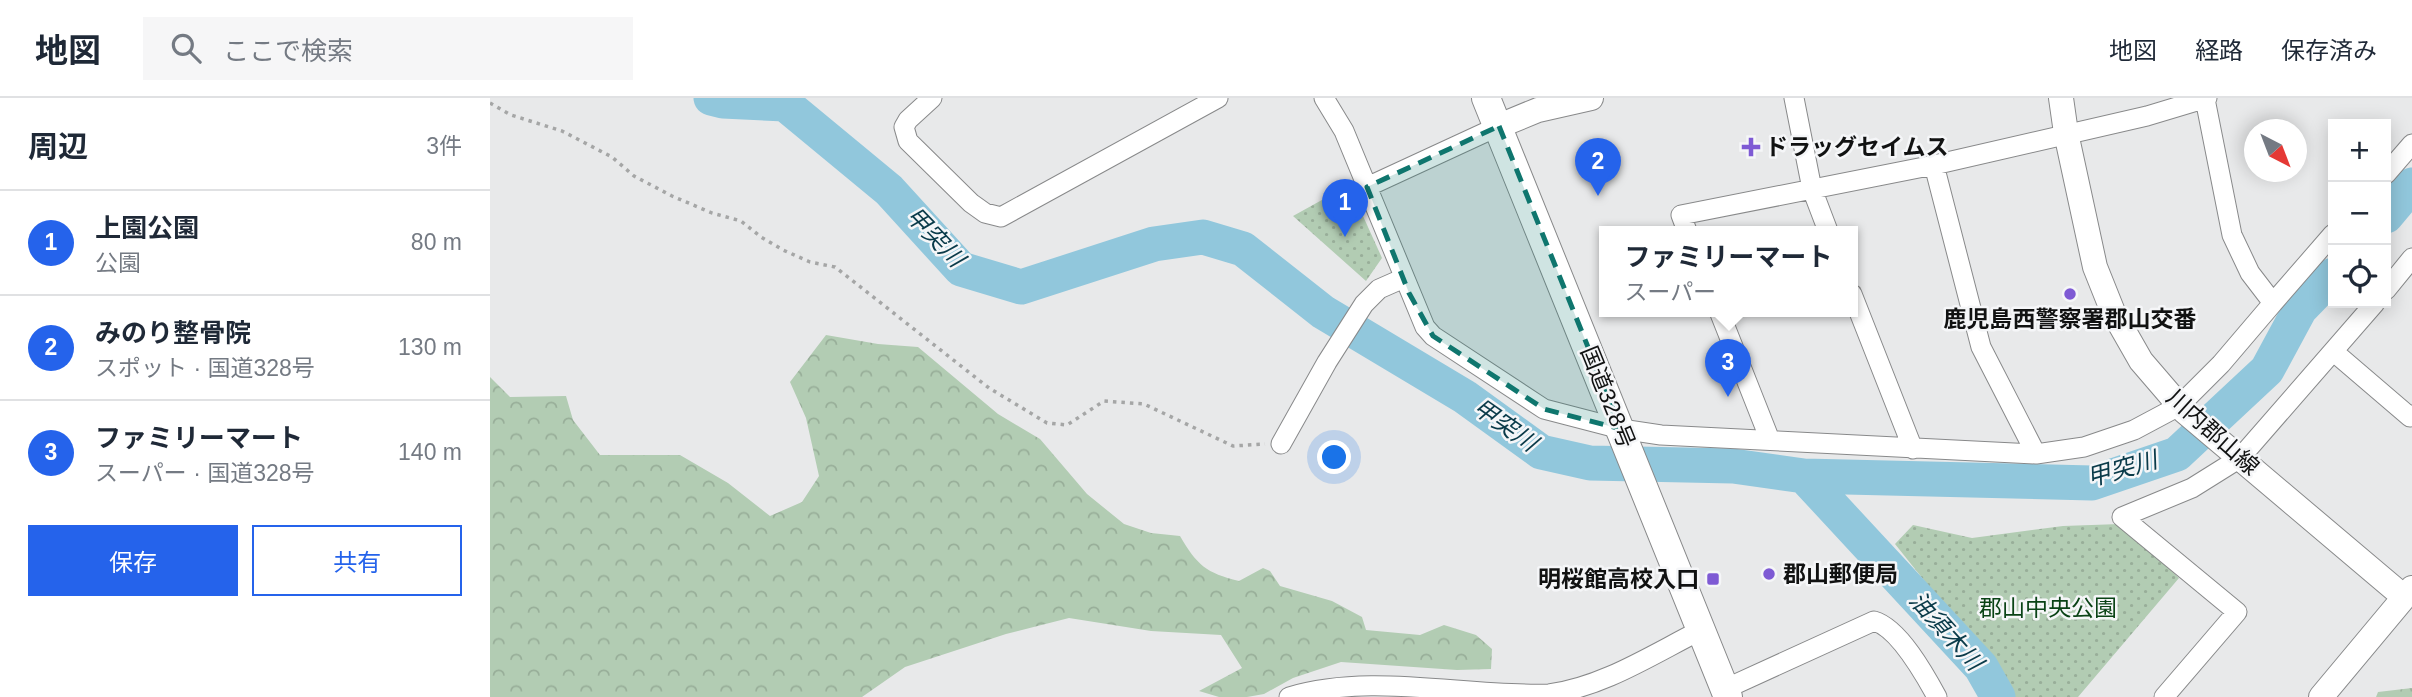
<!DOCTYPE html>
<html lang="ja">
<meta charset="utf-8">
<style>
body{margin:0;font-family:Arial,"Noto Sans JP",sans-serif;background:#f6f6f7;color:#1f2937}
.controls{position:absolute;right:21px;top:21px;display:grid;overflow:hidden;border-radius:0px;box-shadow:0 4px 18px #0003}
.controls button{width:63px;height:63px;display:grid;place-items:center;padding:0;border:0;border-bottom:2px solid #e0e1e3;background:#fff;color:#1f2937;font:35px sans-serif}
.compass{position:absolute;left:1754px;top:21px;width:63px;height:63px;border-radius:50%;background:#fff;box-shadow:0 4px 18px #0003;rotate:138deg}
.you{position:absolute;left:845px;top:360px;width:24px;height:24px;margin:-18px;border:5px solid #fff;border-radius:50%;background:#1a73e8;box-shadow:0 0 0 10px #1a73e833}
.badge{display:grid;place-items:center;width:46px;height:46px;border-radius:50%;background:#2563eb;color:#fff;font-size:23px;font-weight:700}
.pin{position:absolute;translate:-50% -58px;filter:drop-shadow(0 2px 4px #0008)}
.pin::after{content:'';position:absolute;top:37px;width:24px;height:21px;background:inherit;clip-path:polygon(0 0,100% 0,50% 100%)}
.popup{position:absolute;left:1109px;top:128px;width:259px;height:91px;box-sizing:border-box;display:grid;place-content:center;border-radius:0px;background:#fff;filter:drop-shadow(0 2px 5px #0005);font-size:23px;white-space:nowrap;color:#747a83}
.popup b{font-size:26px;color:#1f2937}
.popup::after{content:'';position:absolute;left:50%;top:100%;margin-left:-14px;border:14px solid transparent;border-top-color:#fff}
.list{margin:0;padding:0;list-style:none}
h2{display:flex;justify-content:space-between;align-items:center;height:91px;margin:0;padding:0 28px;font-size:30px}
h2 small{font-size:23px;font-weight:400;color:#747a83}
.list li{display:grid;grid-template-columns:46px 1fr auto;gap:21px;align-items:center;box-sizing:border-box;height:105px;padding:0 28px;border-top:2px solid #e0e1e3}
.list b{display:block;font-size:26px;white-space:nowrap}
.list p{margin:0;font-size:23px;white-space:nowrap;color:#747a83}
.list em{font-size:23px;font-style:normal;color:#747a83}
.actions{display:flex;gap:14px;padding:21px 28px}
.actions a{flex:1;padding:16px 0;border:2px solid #2563eb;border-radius:0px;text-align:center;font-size:24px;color:#2563eb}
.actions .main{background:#2563eb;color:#fff}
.icon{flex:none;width:38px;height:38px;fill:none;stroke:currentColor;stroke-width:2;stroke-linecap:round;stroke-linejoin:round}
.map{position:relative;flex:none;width:1922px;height:599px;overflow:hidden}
header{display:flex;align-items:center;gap:42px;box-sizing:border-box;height:98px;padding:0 35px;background:#fff;border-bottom:2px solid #e0e1e3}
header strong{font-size:33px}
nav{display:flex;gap:38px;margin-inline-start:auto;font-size:24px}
.search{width:490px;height:63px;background:#f6f6f7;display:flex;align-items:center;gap:18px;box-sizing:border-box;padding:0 24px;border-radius:0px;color:#747a83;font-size:26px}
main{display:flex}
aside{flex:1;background:#fff}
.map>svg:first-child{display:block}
.grass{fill:url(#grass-dots)}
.forest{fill:url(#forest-crowns)}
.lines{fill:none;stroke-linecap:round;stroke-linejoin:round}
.river{stroke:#91c7dc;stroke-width:35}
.minor-casing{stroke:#88898a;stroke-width:21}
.major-casing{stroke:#88898a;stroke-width:26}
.highway-casing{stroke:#88898a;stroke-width:30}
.path{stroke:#a5a6a6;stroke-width:3.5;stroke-dasharray:3.5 5;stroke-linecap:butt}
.minor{stroke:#fff;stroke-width:19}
.major{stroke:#fff;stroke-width:24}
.highway{stroke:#fff;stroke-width:28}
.marked{fill:#0f766e;fill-opacity:0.2;stroke:#0f766e;stroke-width:5;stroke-dasharray:14 9;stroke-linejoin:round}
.poi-dot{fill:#7e5ad4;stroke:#f5f6f8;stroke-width:2.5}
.labels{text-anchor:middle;stroke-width:5;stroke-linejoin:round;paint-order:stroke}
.poi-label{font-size:23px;font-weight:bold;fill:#111212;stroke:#f5f6f8;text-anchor:start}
.street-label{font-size:23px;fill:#111212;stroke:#f5f6f8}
.park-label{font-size:23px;fill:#0a4316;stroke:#f5f6f8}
.water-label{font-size:24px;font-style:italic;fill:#0a3b4a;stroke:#f5f6f8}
</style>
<header>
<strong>地図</strong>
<div class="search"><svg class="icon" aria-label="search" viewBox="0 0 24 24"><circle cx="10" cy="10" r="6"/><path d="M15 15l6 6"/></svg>ここで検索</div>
<nav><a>地図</a><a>経路</a><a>保存済み</a></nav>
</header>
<main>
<aside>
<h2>周辺<small>3件</small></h2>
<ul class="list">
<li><span class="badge">1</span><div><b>上園公園</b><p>公園</p></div><em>80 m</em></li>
<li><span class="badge">2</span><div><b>みのり整骨院</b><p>スポット · 国道328号</p></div><em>130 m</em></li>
<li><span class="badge">3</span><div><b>ファミリーマート</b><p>スーパー · 国道328号</p></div><em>140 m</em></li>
</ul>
<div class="actions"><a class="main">保存</a><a>共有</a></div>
</aside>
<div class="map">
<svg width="1922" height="599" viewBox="0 0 1922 599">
<defs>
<pattern id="grass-dots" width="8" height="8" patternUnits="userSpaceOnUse" patternTransform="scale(1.75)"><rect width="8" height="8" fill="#b2ccb3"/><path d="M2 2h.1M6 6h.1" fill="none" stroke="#98ae99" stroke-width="1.8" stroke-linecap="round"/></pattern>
<pattern id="forest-crowns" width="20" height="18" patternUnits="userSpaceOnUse" patternTransform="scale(1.75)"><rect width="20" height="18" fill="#b2ccb3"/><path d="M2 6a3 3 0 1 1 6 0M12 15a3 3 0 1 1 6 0" fill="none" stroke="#98ae99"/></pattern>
</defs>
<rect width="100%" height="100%" fill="#e8e9ea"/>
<path class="grass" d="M859,87l33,73 -16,23 -73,-65z
M1630,426l59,54 -101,119h-66l-2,-9 -115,-144 18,-19 59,13 91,-12z"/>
<path class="forest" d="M336,237l52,9 40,3 80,67 42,25 47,55 37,30 27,9 29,3c17,29 26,37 59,45l24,-13 7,3 10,15 52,15 30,16 4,13 54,5 24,-10 32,10 16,14 -1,20 -34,1 -116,-8 -48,16 -29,16 -17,3h-28l-20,-6 43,-23 -21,-33 -70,-4 -82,-13 -63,16 -101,33 -43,30h-372v-320l20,20 56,-1 7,24 27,35h80l48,28 42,33 32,-14 17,-26 -13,-58 -16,-36z
M1922,590v9h-36l2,-5z"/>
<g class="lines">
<path class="river" d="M221,0l12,3 62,3 104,86 72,79 60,18 133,-43 49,-7 40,12 80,63 142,85 76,55 49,11 143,3 71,10 288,7 85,-29 90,-84 33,-61 33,-34
M1896,118l26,-31
M1314,378l177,191 17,30"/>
<defs>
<path id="minor" d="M442,0l-24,22 -4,7 4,14 63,62 14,10 16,4 217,-119
M834,0l20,33 81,196 8,9 111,73 77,20 40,6 375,19 -55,-107 -47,-182
M1304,0l18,91 16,42
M1896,76l26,-30
M877,89l132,-61
M1197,133l-6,-16 253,-50 213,-49 60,-18
M1896,192l26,-32
M1362,196l61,155
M1783,205l60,-69
M1229,213l51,129
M1844,254l76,65 2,-2
M791,346l46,-82 37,-58 15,-15 25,-11
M1546,356l48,-7 50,-17 45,-24 42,-42 52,-61 -23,-30 -18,-38 -27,-136
M1235,591l149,-68c25,7 51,54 63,76
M799,599c83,-25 175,0 260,-3 54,-7 104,-40 152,-64
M1674,599l73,-85 -115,-95 70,-29 48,-30 135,-155"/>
<path id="major" d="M1571,0l5,35 29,134 18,45 28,49 43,50 220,186
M1009,28l39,-16 53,-12
M1831,599l91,-109"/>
<path id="highway" d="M996,0l242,599"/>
</defs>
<use href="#minor" class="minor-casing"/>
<use href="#major" class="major-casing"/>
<use href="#highway" class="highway-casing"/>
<path class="path" d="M0,5l21,12 51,16 50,26 22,19 38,20 40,17 29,8 20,16 22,13 27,12 25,5 154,121 58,35 20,2 37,-24 40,3 89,42 32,-2"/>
<use href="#minor" class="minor"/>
<use href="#major" class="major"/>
<use href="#highway" class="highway"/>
</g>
<path class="marked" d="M1009,28l122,303 -77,-20 -111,-73 -24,-43 -42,-106z"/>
<g class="poi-dot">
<path d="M1257.5 38.5h7v7h7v7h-7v7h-7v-7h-7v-7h7z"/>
<circle cx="1580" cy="196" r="7"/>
<circle cx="1279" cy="476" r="7"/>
<rect x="1216" y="474" width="14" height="14" rx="3.5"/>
</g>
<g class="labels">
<g class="poi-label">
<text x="1275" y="57">ドラッグセイムス</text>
<text x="1580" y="229" text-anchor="middle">鹿児島西警察署郡山交番</text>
<text x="1293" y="484">郡山郵便局</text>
<text x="1209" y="489" text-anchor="end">明桜館高校入口</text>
</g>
<g class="street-label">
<text transform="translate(1118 299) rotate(68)" y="8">国道328号</text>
<text transform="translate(1723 334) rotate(42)" y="8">川内郡山線</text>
</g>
<g class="park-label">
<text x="1558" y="518">郡山中央公園</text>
</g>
<g class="water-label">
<text transform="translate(445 139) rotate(46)" y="8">甲突川</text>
<text transform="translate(1015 327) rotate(35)" y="8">甲突川</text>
<text transform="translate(1632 371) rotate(-16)" y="8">甲突川</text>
<text transform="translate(1456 533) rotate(48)" y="8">油須木川</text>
</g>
</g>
</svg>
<div class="controls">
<button>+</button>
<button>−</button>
<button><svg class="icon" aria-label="locate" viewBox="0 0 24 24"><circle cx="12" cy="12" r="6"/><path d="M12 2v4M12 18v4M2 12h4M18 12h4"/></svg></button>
</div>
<svg class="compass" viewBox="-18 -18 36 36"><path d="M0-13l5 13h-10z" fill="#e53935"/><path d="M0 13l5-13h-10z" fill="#747a83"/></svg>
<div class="you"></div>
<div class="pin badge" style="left:855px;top:139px">1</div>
<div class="pin badge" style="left:1108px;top:98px">2</div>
<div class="pin badge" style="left:1238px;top:299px">3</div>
<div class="popup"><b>ファミリーマート</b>スーパー</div>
</div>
</main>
